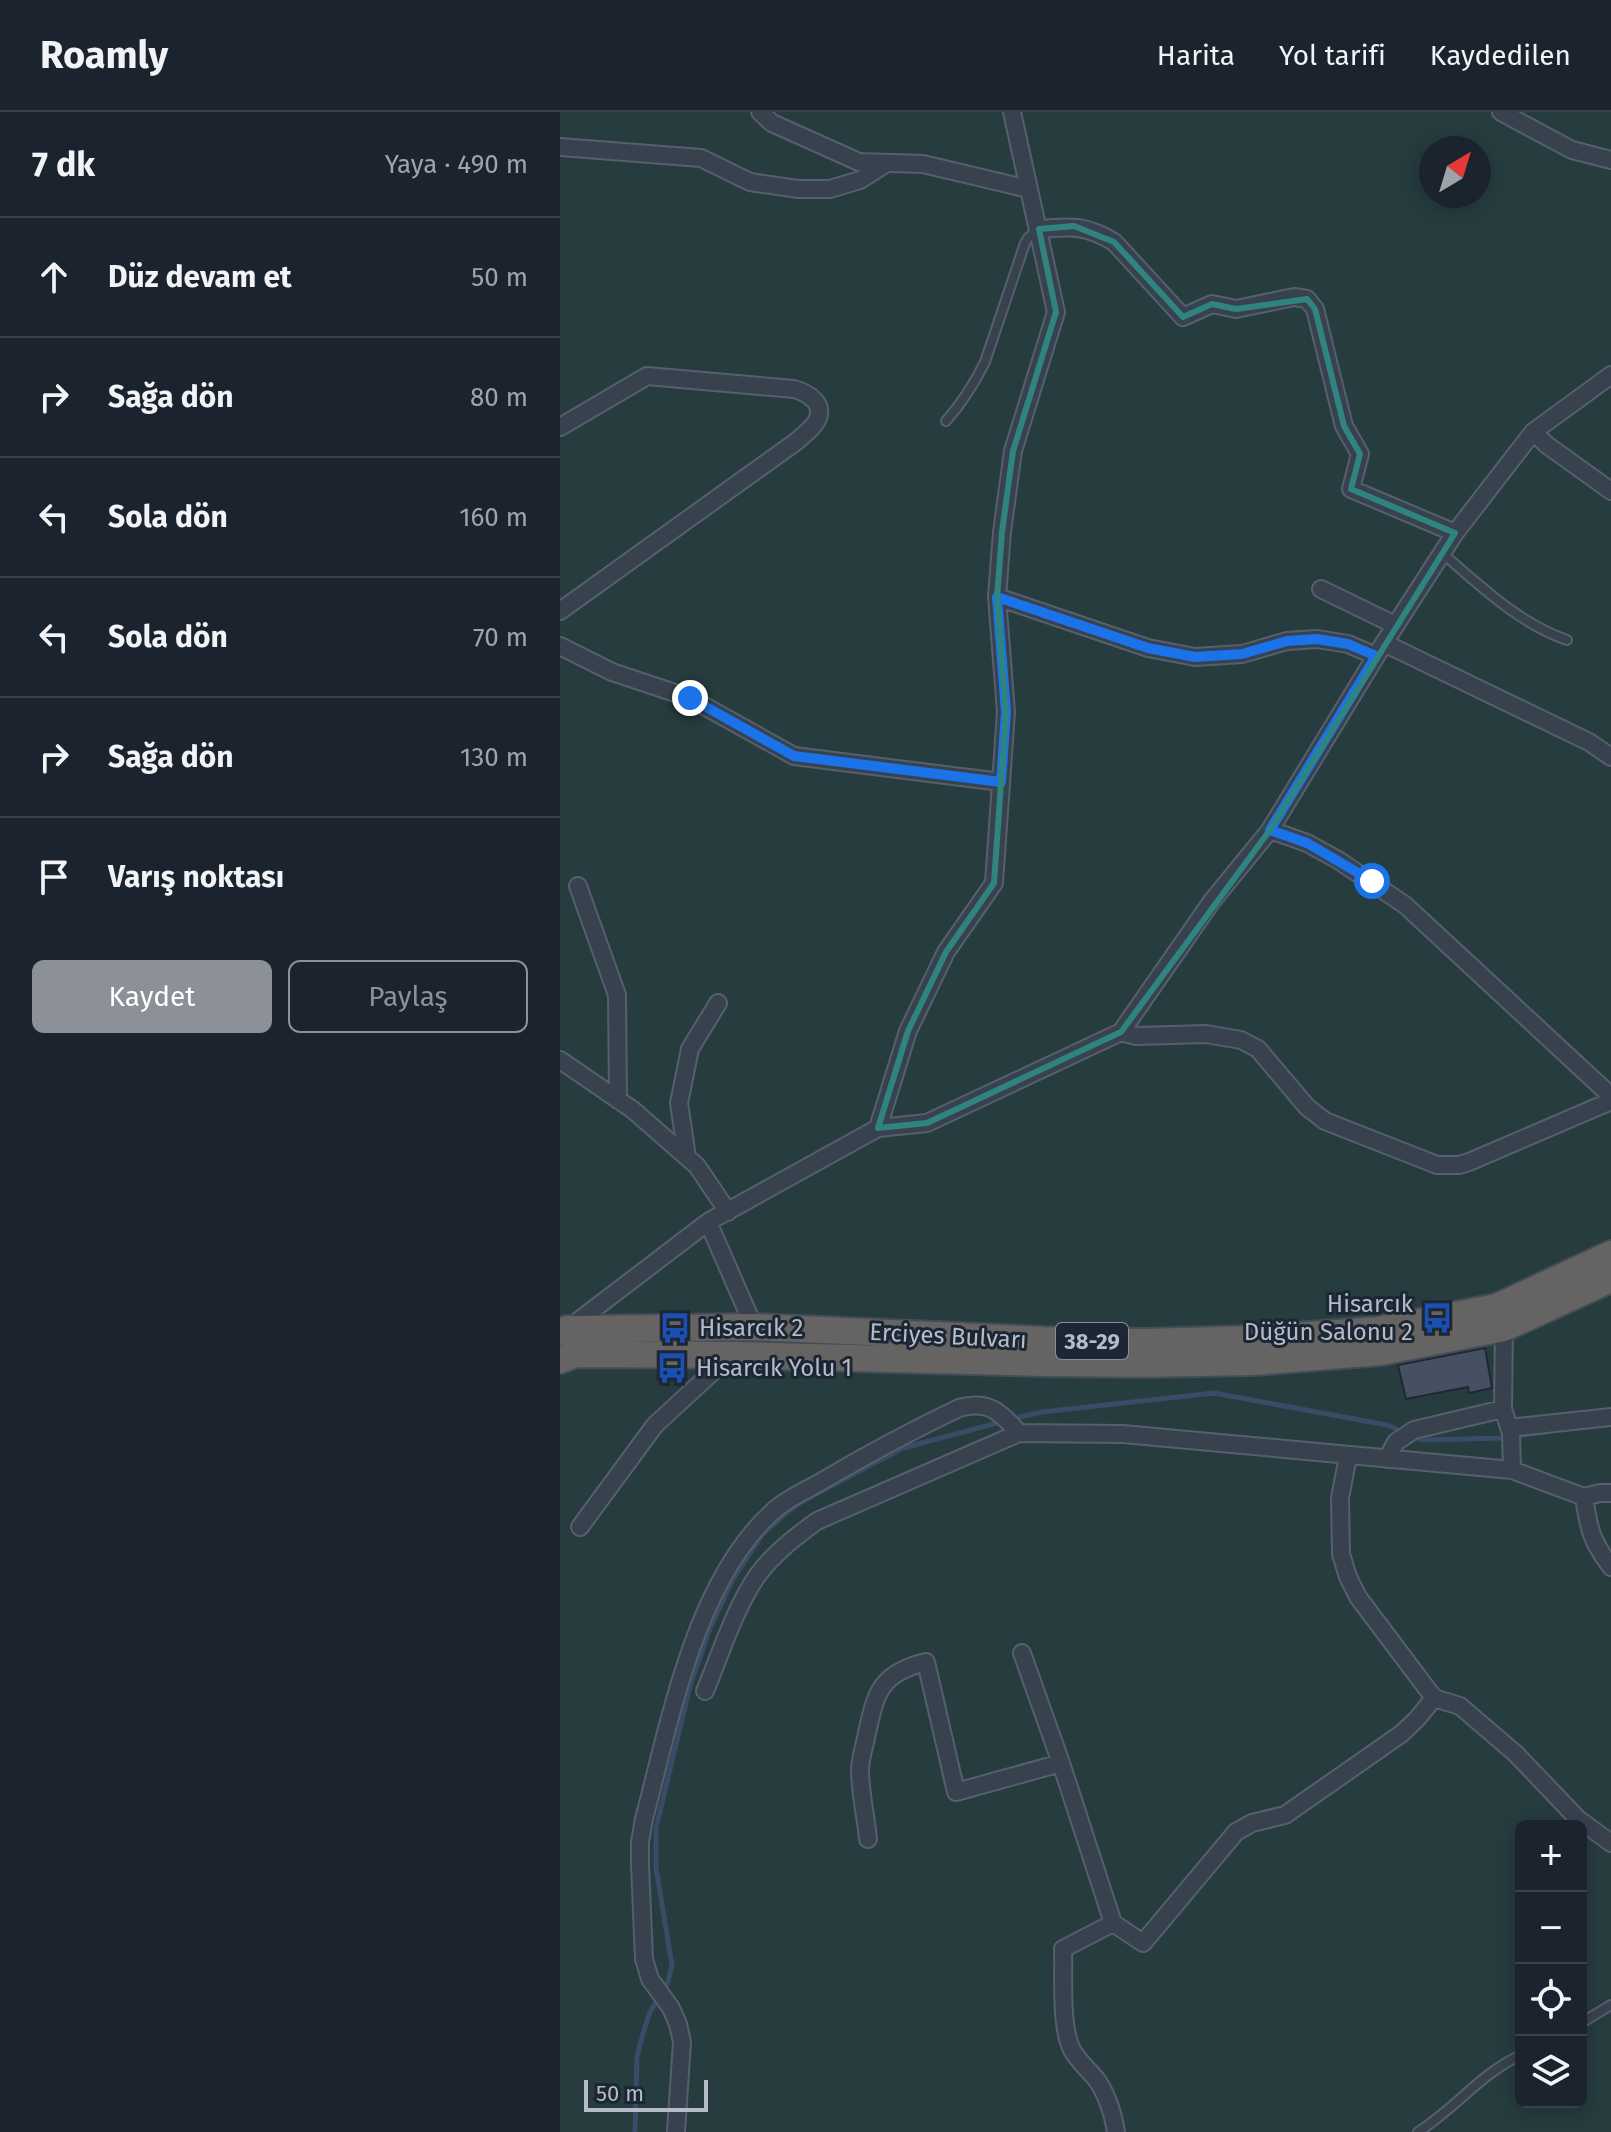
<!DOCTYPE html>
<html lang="tr">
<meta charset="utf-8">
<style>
body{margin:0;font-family:"Fira Sans",sans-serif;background:#242b36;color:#f1f3f6}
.controls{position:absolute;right:24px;bottom:24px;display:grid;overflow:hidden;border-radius:12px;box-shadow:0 4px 20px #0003}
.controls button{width:72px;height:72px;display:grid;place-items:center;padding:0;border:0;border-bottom:2px solid #39404a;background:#1b232e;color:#f1f3f6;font:40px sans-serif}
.compass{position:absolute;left:859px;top:24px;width:72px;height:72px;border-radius:50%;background:#1b232e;box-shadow:0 4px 20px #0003;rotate:38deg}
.scale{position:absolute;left:24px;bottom:20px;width:124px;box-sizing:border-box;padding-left:8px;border:4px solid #b4bcc9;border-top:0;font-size:22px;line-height:28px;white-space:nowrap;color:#b4bcc9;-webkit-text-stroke:6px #1d2633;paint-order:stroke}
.stop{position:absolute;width:24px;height:24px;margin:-18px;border:6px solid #1a73e8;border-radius:50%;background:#fff}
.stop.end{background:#1a73e8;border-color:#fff;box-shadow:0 2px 8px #0008}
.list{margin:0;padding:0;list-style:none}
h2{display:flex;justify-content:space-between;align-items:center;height:104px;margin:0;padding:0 32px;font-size:34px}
h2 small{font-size:26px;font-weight:400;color:#a0a4aa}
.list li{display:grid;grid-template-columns:52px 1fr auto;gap:24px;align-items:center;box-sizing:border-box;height:120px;padding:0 32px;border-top:2px solid #39404a}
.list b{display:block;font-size:30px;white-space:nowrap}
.list em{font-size:26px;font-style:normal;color:#a0a4aa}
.actions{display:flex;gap:16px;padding:24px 32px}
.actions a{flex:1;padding:18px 0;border:2px solid #8c9099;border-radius:12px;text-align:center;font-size:28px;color:#8c9099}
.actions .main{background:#8c9099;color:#fff}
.icon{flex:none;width:44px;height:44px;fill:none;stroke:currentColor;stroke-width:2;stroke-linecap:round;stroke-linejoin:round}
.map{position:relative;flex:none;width:1051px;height:2020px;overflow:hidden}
header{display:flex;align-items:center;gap:48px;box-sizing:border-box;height:112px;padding:0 40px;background:#1b232e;border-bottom:2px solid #39404a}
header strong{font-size:38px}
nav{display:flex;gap:44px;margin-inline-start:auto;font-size:28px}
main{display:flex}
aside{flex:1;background:#1b232e}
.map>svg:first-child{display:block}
.green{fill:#263c3f;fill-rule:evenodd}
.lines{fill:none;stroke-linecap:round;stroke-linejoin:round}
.stream{stroke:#394c67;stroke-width:5}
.building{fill:#455162;stroke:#1f2835;stroke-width:2}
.service-casing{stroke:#565f6c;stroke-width:12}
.minor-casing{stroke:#565f6c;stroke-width:20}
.trunk-casing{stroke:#434c59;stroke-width:30}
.service{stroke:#38414e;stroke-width:8}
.minor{stroke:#38414e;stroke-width:16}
.trunk{stroke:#656462;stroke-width:26}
.route{stroke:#1a73e8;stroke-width:10}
.marked{fill:none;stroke:#308480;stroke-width:6;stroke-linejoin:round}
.labels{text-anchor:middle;stroke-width:6;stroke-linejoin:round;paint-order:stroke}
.shield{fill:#1d2633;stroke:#878f9c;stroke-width:2}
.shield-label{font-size:22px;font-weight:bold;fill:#b4bcc9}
.poi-label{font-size:24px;fill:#b4bcc9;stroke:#1d2633;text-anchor:start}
.street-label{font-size:24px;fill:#b4bcc9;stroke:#1d2633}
</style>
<header>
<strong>Roamly</strong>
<nav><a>Harita</a><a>Yol tarifi</a><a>Kaydedilen</a></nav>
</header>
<main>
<aside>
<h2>7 dk<small>Yaya · 490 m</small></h2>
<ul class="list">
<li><svg class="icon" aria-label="ahead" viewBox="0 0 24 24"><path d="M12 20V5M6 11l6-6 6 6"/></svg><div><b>Düz devam et</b></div><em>50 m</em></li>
<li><svg class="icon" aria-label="right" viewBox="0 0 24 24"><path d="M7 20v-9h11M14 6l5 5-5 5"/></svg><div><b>Sağa dön</b></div><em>80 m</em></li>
<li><svg class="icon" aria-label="left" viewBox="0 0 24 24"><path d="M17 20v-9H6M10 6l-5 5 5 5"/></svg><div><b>Sola dön</b></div><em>160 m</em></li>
<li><svg class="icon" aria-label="left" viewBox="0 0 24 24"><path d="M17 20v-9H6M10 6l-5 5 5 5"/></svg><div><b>Sola dön</b></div><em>70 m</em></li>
<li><svg class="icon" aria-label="right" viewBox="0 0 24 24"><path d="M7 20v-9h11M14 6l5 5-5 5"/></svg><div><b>Sağa dön</b></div><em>130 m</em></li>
<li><svg class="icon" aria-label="arrive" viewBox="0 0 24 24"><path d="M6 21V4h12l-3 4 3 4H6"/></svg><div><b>Varış noktası</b></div></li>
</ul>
<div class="actions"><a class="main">Kaydet</a><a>Paylaş</a></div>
</aside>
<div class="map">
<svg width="1051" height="2020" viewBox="0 0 1051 2020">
<rect width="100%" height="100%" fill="#242f3e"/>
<path class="green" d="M0,0h1051v2020h-1051zM871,36h48v48h-48zM961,1714h60v276h-60z"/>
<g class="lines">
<path class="stream" d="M451,1307l31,-7 172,-19 173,32 16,7
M852,1324l10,4 82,-2 40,-6
M75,2020l2,-76 7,-26 6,-18 17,-27 5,-20 -16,-97v-40l34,-142 19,-55 24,-52 29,-44 23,-21 16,-12 102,-54 98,-26"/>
</g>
<path class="building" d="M925,1236l7,40 -23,5 -1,-6 -62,12 -8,-34z"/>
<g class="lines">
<defs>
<path id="service" d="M386,309c16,-18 28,-37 39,-59l40,-119 3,-5 10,-8
M882,441c39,33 76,70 125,87
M1021,1911l30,-18
M858,2020c37,-23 63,-59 103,-77"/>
<path id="minor" d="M200,0l12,11 87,39 64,2 106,25
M941,0l71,38 39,10
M0,35l141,11 49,24 48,7h32l30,-9 27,-17
M479,117c31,-3 47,-4 75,13l69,75 29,-13 24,5 58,-12 13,2 8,10 29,117 16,28 -9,35 104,44
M0,315l87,-51 147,13c14,4 33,15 22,33 -4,7 -13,13 -19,19l-237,170
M973,320l14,13 64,46
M761,477l74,36
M437,485l151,51 47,9 47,-3 45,-13 30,-2 31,5 28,12
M824,531l205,99 22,15
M0,534l52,26 78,26 104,58 207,26
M710,718l37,13 31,17 67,45 206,191
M18,774l39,109 1,105
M561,920l15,4 70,-2 35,6 17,9 49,58 18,14 112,44h22l10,-3 142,-61
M0,948l73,50 64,56 31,46
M318,1016l30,-97 38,-79 48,-69 12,-171 -9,-115 5,-65 11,-81 43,-139 -44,-200
M127,1045l-8,-54 11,-54 28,-46
M148,1110l46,105
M9,1216l139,-106 170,-94 49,-5 194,-91 91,-131 58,-71 114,-187 71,-110 78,-101 78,-57
M944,1216l-1,81 8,24 1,37 72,27 16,-4h11
M949,1316l102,-11
M788,1344l-8,42 1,56 7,23 10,20 76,101 26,8 56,48 62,65 33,24
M827,1347l9,-17 18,-12 89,-21
M1024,1385c5,33 7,43 27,70
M20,1415l75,-102 76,-70
M462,1541l39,110
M145,1579c16,-38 29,-81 52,-115 16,-22 38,-39 60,-55l202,-88 104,1 389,36
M308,1727c-2,-22 -8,-47 -8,-69 0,-12 5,-25 7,-37 9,-42 14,-60 59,-71l30,130 105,-29 52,160 30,20 93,-111 16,-9 33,-8 116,-81 16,-15 17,-21
M553,1811l-50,26c1,28 -3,77 9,101 6,11 16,19 24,29 11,15 17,35 20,53
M116,2020l6,-90 -4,-18 -7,-16 -21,-29 -6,-20 -4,-94v-23l4,-23c26,-98 52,-243 133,-311 13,-11 32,-19 47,-28 44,-26 89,-50 135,-72 30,-8 41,4 60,25"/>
<path id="trunk" d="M0,1220l7,-3 187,-2 290,13 99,2 110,-3 125,-9 119,-23 114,-53
M0,1248l16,-6 155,1 313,8 99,1 111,-2 127,-10 123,-24 107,-49"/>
</defs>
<use href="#service" class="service-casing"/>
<use href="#minor" class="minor-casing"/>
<use href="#trunk" class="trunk-casing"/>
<use href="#service" class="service"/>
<use href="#minor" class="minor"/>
<use href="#trunk" class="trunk"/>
</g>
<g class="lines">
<path class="route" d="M130,586l104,58 207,26 5,-70 -9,-115 151,51 47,9 47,-3 45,-13 30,-2 31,5 28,12 -106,174 37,13 65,38"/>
</g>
<path class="marked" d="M514,114l40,16 69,75 29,-13 24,5 71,-10 8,10 29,117 16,28 -9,35 104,44 -185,297 -149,202 -194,91 -49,5 30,-97 38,-79 48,-69 12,-171 -9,-115 5,-65 11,-81 43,-139 -17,-83z"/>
<defs>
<symbol id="bus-bare" viewBox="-9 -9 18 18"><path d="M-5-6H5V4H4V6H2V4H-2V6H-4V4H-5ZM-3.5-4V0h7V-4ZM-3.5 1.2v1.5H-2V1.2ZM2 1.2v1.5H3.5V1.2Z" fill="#1a4fb4" stroke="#1d2633" stroke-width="2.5" paint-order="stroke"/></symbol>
</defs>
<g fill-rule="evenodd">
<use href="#bus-bare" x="855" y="1184" width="44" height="44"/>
<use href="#bus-bare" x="93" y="1194" width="44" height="44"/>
<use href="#bus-bare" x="90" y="1234" width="44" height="44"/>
</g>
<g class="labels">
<rect class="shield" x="496" y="1211" width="72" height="36" rx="6"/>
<g class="shield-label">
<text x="532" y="1237">38-29</text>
</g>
<g class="poi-label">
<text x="853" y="1200" text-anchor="end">Hisarcık<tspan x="853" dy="28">Düğün Salonu 2</tspan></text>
<text x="139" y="1224">Hisarcık 2</text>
<text x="136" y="1264">Hisarcık Yolu 1</text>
</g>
<g class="street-label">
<text transform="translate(388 1224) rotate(3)" y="8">Erciyes Bulvarı</text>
</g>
</g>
</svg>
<div class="controls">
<button>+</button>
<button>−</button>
<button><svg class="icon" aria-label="locate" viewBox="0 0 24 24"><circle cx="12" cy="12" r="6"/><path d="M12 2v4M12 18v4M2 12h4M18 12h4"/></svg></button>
<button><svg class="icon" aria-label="layers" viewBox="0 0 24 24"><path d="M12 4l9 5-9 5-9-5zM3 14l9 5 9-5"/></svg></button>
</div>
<svg class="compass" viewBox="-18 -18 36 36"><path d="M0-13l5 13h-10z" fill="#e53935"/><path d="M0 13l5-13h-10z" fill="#a0a4aa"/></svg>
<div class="scale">50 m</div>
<div class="stop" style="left:812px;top:769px"></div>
<div class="stop end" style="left:130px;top:586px"></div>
</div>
</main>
